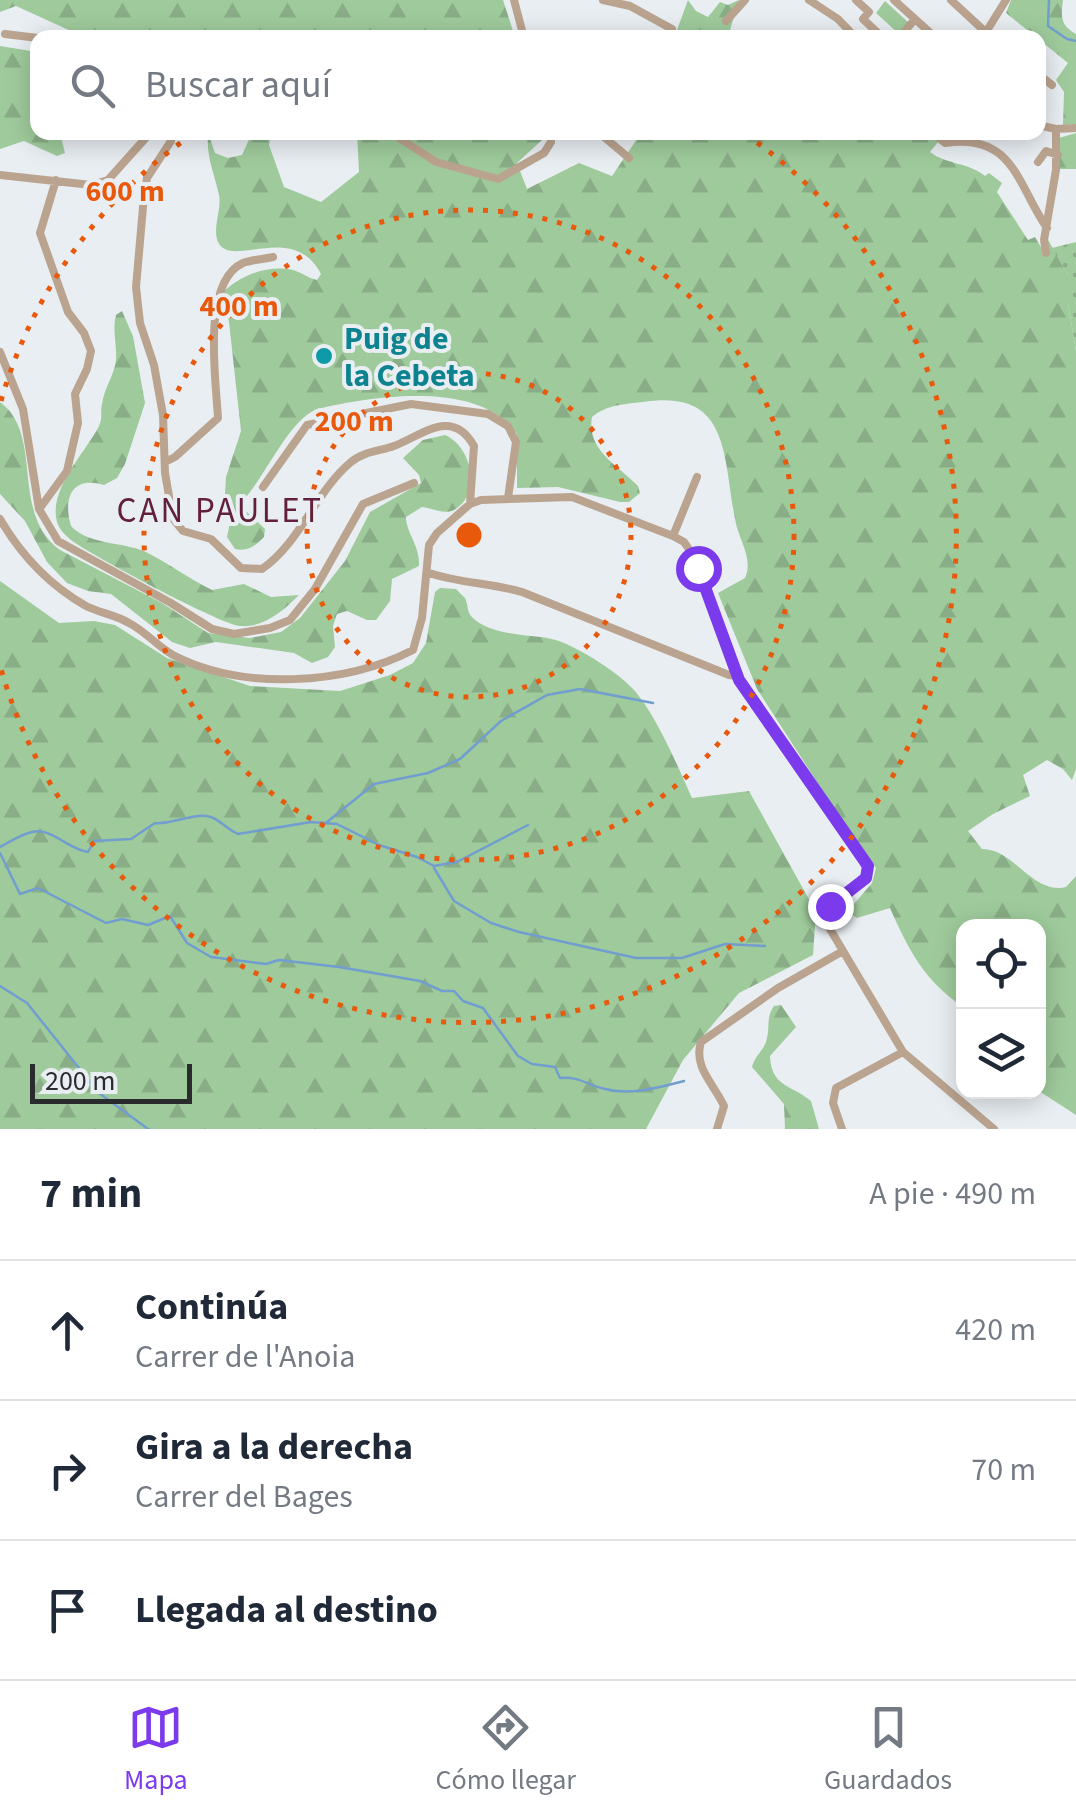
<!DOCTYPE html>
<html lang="es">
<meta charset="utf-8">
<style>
body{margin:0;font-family:"Source Sans 3",sans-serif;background:#f2f2f3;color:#1f2937}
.controls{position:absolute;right:30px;bottom:30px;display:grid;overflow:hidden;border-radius:20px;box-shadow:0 5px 25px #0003}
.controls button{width:90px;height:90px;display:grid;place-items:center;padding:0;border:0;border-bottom:2px solid #e0e1e3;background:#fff;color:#1f2937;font:50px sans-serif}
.scale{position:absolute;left:30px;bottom:25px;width:162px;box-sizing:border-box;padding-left:10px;border:5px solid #292b2d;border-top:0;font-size:28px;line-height:35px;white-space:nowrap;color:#292b2d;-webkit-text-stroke:8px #e9eef3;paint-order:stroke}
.stop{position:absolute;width:30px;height:30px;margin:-22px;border:8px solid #7c3aed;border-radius:50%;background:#fff}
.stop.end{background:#7c3aed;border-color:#fff;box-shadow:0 2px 10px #0008}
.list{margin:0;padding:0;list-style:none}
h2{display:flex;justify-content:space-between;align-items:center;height:130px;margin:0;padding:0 40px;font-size:42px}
h2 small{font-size:32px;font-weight:400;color:#747a83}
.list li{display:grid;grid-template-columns:65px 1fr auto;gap:30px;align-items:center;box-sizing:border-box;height:140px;padding:0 40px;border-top:2px solid #e0e1e3}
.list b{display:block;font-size:38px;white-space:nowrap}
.list p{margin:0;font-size:32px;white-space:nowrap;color:#747a83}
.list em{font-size:32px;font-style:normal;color:#747a83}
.icon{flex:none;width:55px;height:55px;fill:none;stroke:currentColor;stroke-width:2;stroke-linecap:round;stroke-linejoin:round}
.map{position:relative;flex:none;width:1076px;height:1129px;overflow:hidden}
.search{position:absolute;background:#fff;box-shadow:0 5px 25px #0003;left:30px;right:30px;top:30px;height:110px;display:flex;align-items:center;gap:25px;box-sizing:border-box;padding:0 35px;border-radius:20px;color:#747a83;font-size:38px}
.sheet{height:550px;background:#fff}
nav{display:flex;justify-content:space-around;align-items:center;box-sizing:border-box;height:140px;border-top:2px solid #e0e1e3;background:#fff;font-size:28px;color:#747a83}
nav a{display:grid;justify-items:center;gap:5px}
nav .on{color:#7c3aed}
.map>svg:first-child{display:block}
.forest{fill:url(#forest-firs)}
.park{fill:#9fcb9c}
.garden{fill:url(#garden-dots)}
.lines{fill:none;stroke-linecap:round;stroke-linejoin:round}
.stream{stroke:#719dcf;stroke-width:2.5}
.minor{stroke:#bba48f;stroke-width:8}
.route{stroke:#7c3aed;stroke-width:12}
.ring{fill:none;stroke:#e8590c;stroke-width:5;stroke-dasharray:5 10}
.culture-dot{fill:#0f9aa8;stroke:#e9eef3;stroke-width:4}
.labels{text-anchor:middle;stroke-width:8;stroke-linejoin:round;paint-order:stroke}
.culture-label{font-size:32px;font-weight:bold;fill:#0d838f;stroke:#e9eef3;text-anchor:start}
.neighbourhood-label{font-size:35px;letter-spacing:2.5px;fill:#62203b;stroke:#e9eef3}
.centre{fill:#e8590c;stroke:#e9eef3;stroke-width:5}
.ring-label{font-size:30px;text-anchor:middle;font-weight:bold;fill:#e8590c;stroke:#e9eef3;stroke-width:8;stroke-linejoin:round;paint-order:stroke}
</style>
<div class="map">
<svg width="1076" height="1129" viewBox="0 0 1076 1129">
<defs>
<pattern id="forest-firs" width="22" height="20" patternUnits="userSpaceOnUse" patternTransform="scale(2.5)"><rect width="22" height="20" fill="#9fcb9c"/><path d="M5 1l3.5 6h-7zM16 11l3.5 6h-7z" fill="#89ae87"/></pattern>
<pattern id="garden-dots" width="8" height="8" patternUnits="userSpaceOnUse" patternTransform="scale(2.5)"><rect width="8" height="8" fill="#9fcb9c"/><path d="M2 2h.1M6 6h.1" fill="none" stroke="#89ae87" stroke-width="1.8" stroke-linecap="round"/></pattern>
</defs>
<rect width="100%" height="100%" fill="#e9eef3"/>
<path class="forest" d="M0,0h503l12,37h-431l-68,-31 -16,6z
M688,0l8,11 12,6 12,-15 8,3 11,-5 -11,37 -54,1z
M1011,0h52c-2,17 -3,25 13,34v90l-13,1 1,-33 -8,-12 12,-17 -62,-50z
M0,46l37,6 1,80 22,1 5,20 -8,3 -33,-15 -24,8z
M946,132l-16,20c17,13 38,10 55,24l4,-3 13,10 -5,9 31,48 7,-3 7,12 5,-11 21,37v29l8,47v418l-4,11 -9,-11 -16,-9 -24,15 7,21 -37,18 -25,17 14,18c31,-1 51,46 84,38l10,-11v239l-37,-24 -1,-165h-74l-1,81c-39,-27 -54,-56 -73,-99l-33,10 -10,-6 25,-29 4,-15 -19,-24 -100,-155 -39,-96 27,-15c9,-20 -7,-39 -10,-59 -12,-63 -5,-131 -92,-117 -18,2 -37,3 -51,15 -6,33 26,48 46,69l2,7 -11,9h-9l-62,-15 -41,1v-54c-37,-55 -145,-38 -200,-25 -28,11 -51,66 -72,89l1,13 19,18 -1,8c-9,9 -16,15 -29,12l-8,-12 5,-24 -7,-19 1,-17 15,-46 -12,-109 -8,-28c18,-18 46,-30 72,-24 8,2 15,8 24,10l4,-6c-28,-54 -90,-4 -103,-32 -6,-14 4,-33 1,-47 -5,-23 -13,-38 -11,-62l7,20 13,5 14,-3 10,-22h19l-2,12 15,42 37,15 38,-30 -2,-39h184l1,7 -25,23 10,26 52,-26 33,13 29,-43z
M1076,133v36h-17v-31z
M122,311l11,25 12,67 -20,61 -8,14 -13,7c-33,-10 -41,14 -33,41 16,18 50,16 73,25 23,11 45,28 68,39l32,-6 27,13 28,-2c-15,15 -35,33 -59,31 -19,-1 -151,-72 -169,-86 -6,-5 -12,-11 -14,-18 -9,-33 29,-70 42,-96 4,-8 1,-14 3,-22 2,-16 12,-28 14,-44 1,-15 -4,-30 0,-45z
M0,402c45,33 9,111 60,148l102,53 46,30 42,5 31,-6 19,-14 45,-57 25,-49 51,-29 -2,-8 -16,-17 20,-18 22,-5c26,11 38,58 9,75 -9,5 -22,-2 -32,-3l-16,10c0,16 14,28 13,49l-27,13 -2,22 -14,19h-9l-20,-9 -10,3 -4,12 2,21 -7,10 -16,6 -18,-10 -78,-11 -26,6 -18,-6 -61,-48 -23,-3 -21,-8 -20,-21 -22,-41 -25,-27z
M0,581l59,42 35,-2 21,4 52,33 83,28 90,5 50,-16 23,-12 13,-20 9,-51 5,-4 16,1 9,9c4,8 1,14 8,20 16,16 53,17 74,20 23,3 71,34 86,51 23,25 45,78 59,109l57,-7 67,121 -3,43 -74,38 -56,67 -37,69h-646z
M781,1005l15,22 -26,29c1,31 22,29 41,45l8,28h-34l-1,-25 -32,-37c3,-12 13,-17 15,-29 3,-12 -1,-21 7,-32z"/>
<path class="park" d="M885,1l24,22 -10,11 -23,-21z"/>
<path class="garden" d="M1076,242v109l-8,-47v-29l-16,-27z"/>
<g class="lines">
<path class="stream" d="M1049,0l-1,26 19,13 9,2
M327,822l47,-38 54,-11 32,-14 41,-38 46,-26 33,-6 73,14
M0,847c10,-5 21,-13 32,-15 19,-5 37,18 56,20l6,-11 37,-2 24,-16c17,2 39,-11 56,-6 9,3 17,13 27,17l73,-12 26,2 42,21 38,12 17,9 23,-4 71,-37
M0,853l20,41 18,-6 68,35 16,-4 26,6 22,-9 17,27 24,14 55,7 13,-4 60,7 81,14 22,10h12l9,10 20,7 35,48 14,8 23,3 5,11c19,-2 27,7 45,11 25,7 55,-2 79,-8
M434,868l20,33 37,22 28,9 117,26h46l43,-14 40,2
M0,986l27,17 72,90 49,36"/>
<path class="minor" d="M514,0l10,38
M603,0l27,6 42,23
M809,0l29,19 18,19
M856,0l13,12 -6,7 20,19
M894,0l42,38
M951,0l41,38
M726,21l19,-21
M986,32l20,-32
M5,34l33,4
M899,38l16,-19
M1038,74l14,11
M1038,125l18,4 20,-1
M172,132l-1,9 -24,37 -3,18 -8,91 4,36 14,42 9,50 2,58 8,46 10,12 28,8 30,29 21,1c39,-27 53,-77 89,-107 11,-10 29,-11 43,-16 29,-11 58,-39 80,0l-4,58
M390,132l46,30 62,17 46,-26 7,-11v-10
M598,132l31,26
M940,139l5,4c69,-11 73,44 102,85
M1038,162l8,-11 12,4
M0,175l91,10 17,-5 43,-48
M1046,253l-2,-13 12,-70v-41
M0,352l23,57 16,100 19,32 113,62 41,26 22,5 36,-6 20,-8 25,-31 48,-85 51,-21
M165,462l10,-5 43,-39c-2,-38 -17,-136 25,-155 8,-3 21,-4 30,-6
M263,487l44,-62 104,-21 77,10 20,12 8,16 -8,56
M40,508l27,-37 11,-48 -3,-29 12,-25 4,-18 -7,-18 -16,-21 -28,-79 16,-53
M0,519c21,36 49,66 86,87 14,7 30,9 43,17 16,8 28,23 44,32 69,36 172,30 240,-5l9,-32 7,-73 8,-12 33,-29 11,-4 91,-3 101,39 11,6 9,13 46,126 129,185 -3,12c-17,14 -46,26 -35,51l73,123 91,77
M673,536l24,-59
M429,573c30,10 62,10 93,19l207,83 8,1
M717,1129l7,-23c-10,-22 -31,-39 -23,-64l77,-54 65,-37
M842,1129l-9,-26 3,-15 67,-36"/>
</g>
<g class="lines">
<path class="route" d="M698,568l41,112 129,186 -2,12 -36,28"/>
</g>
<g class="ring">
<circle cx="469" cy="535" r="162"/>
<circle cx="469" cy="535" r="325"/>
<path d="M1 401A487 487 0 0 1 193 134M745 134A487 487 0 1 1 1 669"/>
</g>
<circle class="culture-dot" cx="324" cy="356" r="10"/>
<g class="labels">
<g class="culture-label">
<text x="344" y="349">Puig de<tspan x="344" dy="37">la Cebeta</tspan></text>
</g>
<g class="neighbourhood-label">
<text x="220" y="522">CAN PAULET</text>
</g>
</g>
<circle cx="469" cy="535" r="15" class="centre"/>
<g class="ring-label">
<text x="125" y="201">600 m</text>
<text x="239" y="316">400 m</text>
<text x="354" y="431">200 m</text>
</g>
</svg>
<div class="controls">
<button><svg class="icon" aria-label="locate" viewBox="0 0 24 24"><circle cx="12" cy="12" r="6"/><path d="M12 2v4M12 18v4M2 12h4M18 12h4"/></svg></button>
<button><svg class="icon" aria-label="layers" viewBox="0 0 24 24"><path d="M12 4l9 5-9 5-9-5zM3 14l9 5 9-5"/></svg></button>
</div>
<div class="scale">200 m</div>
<div class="stop" style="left:698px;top:568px"></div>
<div class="stop end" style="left:830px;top:906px"></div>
<div class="search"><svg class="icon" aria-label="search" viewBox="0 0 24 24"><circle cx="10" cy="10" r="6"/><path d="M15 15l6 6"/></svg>Buscar aquí</div>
</div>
<section class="sheet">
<h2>7 min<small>A pie · 490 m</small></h2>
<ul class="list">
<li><svg class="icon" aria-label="ahead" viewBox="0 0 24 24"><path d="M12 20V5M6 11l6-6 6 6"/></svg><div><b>Continúa</b><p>Carrer de l'Anoia</p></div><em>420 m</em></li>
<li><svg class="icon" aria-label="right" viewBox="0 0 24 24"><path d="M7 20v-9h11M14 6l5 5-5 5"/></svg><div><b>Gira a la derecha</b><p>Carrer del Bages</p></div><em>70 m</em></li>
<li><svg class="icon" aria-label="arrive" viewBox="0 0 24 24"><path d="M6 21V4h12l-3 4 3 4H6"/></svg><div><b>Llegada al destino</b></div></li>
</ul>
</section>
<nav>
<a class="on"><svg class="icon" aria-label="map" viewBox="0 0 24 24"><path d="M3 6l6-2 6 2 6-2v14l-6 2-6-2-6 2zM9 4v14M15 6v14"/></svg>Mapa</a>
<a><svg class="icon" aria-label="directions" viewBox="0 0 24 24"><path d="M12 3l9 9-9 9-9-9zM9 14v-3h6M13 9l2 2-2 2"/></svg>Cómo llegar</a>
<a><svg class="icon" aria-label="saved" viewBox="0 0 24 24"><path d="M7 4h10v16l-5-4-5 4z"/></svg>Guardados</a>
</nav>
